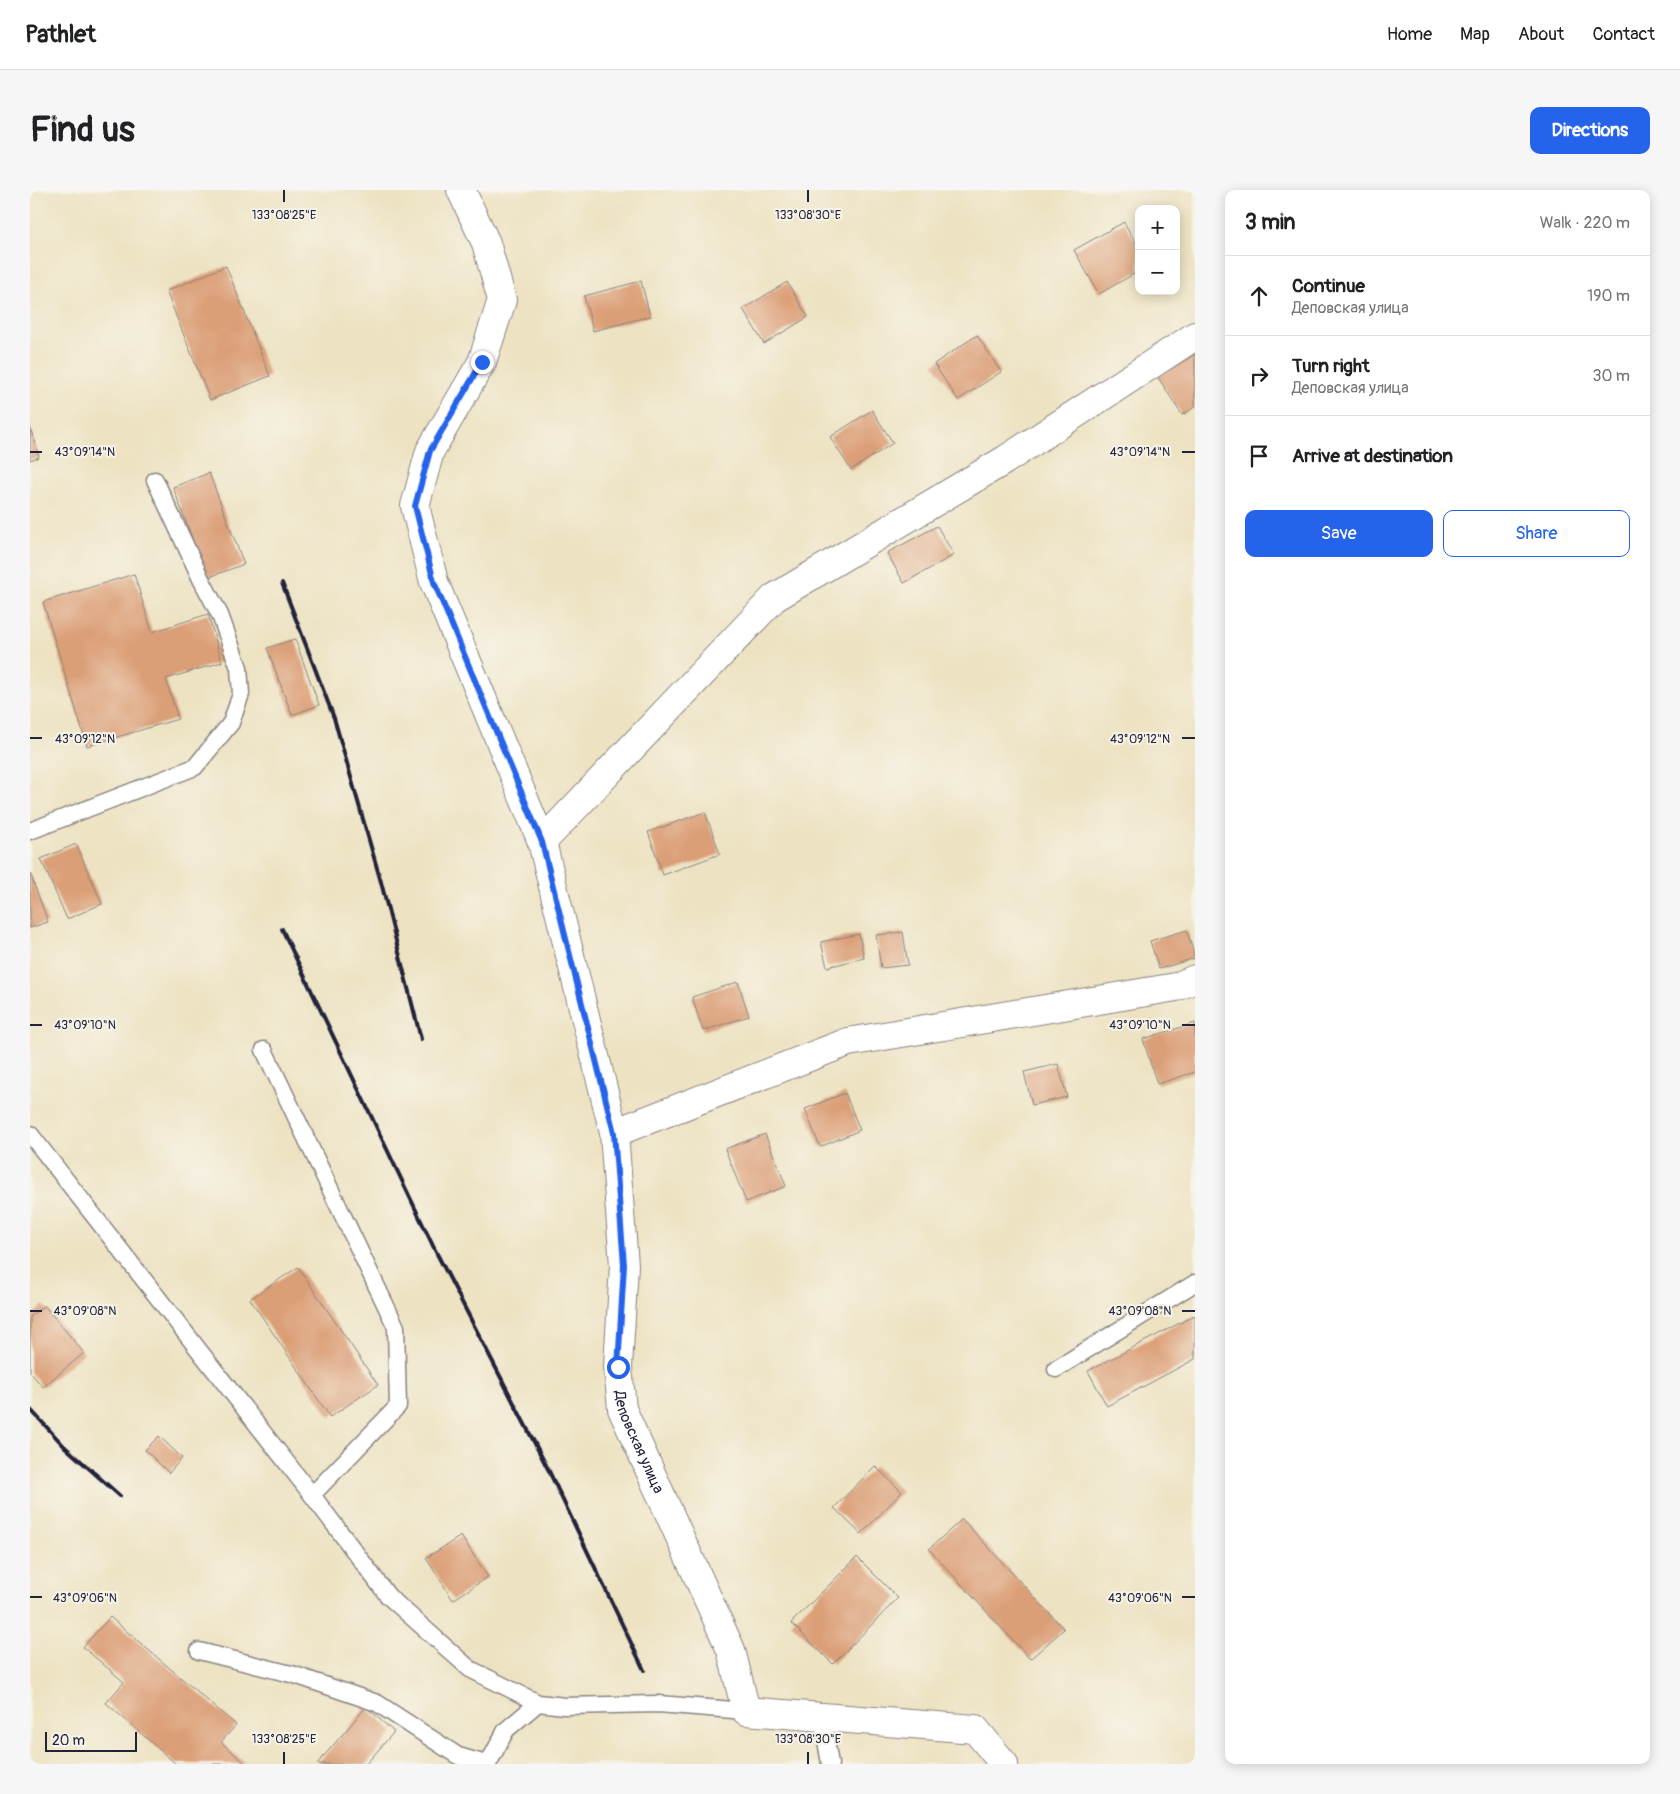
<!DOCTYPE html>
<meta charset="utf-8">
<style>
body{margin:0;font-family:Pangolin,sans-serif;background:#f6f6f6;color:#202124}
.controls{position:absolute;right:15px;top:15px;display:grid;overflow:hidden;border-radius:10px;box-shadow:0 2px 12px #0003}
.controls button{width:45px;height:45px;display:grid;place-items:center;padding:0;border:0;border-bottom:1px solid #e0e0e0;background:#fff;color:#202124;font:25px sans-serif}
.scale{position:absolute;left:15px;bottom:12px;width:92px;box-sizing:border-box;padding-left:5px;border:2px solid #22223b;border-top:0;font-size:14px;line-height:18px;white-space:nowrap;color:#22223b;-webkit-text-stroke:4px #f7f3e8;paint-order:stroke}
.stop{position:absolute;width:15px;height:15px;margin:-11px;border:4px solid #2563eb;border-radius:50%;background:#fff}
.stop.end{background:#2563eb;border-color:#fff;box-shadow:0 1px 5px #0008}
.list{margin:0;padding:0;list-style:none}
h2{display:flex;justify-content:space-between;align-items:center;height:65px;margin:0;padding:0 20px;font-size:21px}
h2 small{font-size:16px;font-weight:400;color:#757577}
.list li{display:grid;grid-template-columns:32px 1fr auto;gap:15px;align-items:center;box-sizing:border-box;height:80px;padding:0 20px;border-top:1px solid #e0e0e0}
.list b{display:block;font-size:19px;white-space:nowrap}
.list p{margin:0;font-size:16px;white-space:nowrap;color:#757577}
.list em{font-size:16px;font-style:normal;color:#757577}
.actions{display:flex;gap:10px;padding:15px 20px}
.actions a{flex:1;padding:11px 0;border:1px solid #2563eb;border-radius:10px;text-align:center;font-size:18px;color:#2563eb}
.actions .main{background:#2563eb;color:#fff}
.icon{flex:none;width:28px;height:28px;fill:none;stroke:currentColor;stroke-width:2;stroke-linecap:round;stroke-linejoin:round}
.map{position:relative;flex:none;width:1165px;height:1574px;overflow:hidden;border-radius:10px}
header{display:flex;align-items:center;gap:30px;box-sizing:border-box;height:70px;padding:0 25px;background:#fff;border-bottom:1px solid #e0e0e0}
header strong{font-size:24px}
nav{display:flex;gap:28px;margin-inline-start:auto;font-size:18px}
.intro{display:flex;align-items:center;justify-content:space-between;box-sizing:border-box;height:120px;padding:0 30px}
h1{margin:0;font-size:35px}
.button{padding:12px 22px;border-radius:10px;background:#2563eb;color:#fff;font-size:18px;font-weight:700}
main{display:flex;gap:30px;padding:0 30px}
aside{flex:1;background:#fff;border-radius:10px;box-shadow:0 2px 12px #0003}
.map>svg:first-child{display:block}
.building{fill:#db9f77}
.lines{fill:none;stroke-linecap:round;stroke-linejoin:round}
.lane-casing{stroke:#88827f;stroke-width:19}
.street-casing{stroke:#88827f;stroke-width:30}
.lane{stroke:#fff;stroke-width:16}
.street{stroke:#fff;stroke-width:28}
.rail{stroke:#22223b;stroke-width:4}
.route{stroke:#2563eb;stroke-width:6}
.ticks{fill:none;stroke:#22223b;stroke-width:2}
.labels{text-anchor:middle;stroke-width:4;stroke-linejoin:round;paint-order:stroke}
.street-label{font-size:15px;fill:#22223b;stroke:#f7f3e8}
.ticks-label{font-size:12px;text-anchor:middle;fill:#22223b;stroke:#f7f3e8;stroke-width:4;stroke-linejoin:round;paint-order:stroke}
</style>
<header>
<strong>Pathlet</strong>
<nav><a>Home</a><a>Map</a><a>About</a><a>Contact</a></nav>
</header>
<div class="intro"><h1>Find us</h1><a class="button">Directions</a></div>
<main>
<div class="map">
<svg width="1165" height="1574" viewBox="0 0 1165 1574">
<rect width="100%" height="100%" fill="#f7f3e8"/>
<filter id="ink" filterUnits="userSpaceOnUse"><feTurbulence type="fractalNoise" baseFrequency=".02" numOctaves="2"/><feDisplacementMap in="SourceGraphic" scale="10" xChannelSelector="R" yChannelSelector="G"/><feConvolveMatrix kernelMatrix="1 2 1 2 8 2 1 2 1" color-interpolation-filters="sRGB"/></filter>
<filter id="wash" filterUnits="userSpaceOnUse"><feTurbulence type="fractalNoise" baseFrequency=".0096" numOctaves="4" result="noise"/><feDisplacementMap in="SourceGraphic" scale="20" xChannelSelector="R" yChannelSelector="G"/><feGaussianBlur stdDeviation="1.12" result="paint"/><feColorMatrix in="noise" values="0 0 0 0 0 0 0 0 0 0 0 0 0 0 0 0 0 1.4 0 .05"/><feComposite in="paint" operator="in"/></filter>
<g filter="url(#wash)">
<rect width="100%" height="100%" fill="#ede3c3"/>
<g id="blocks">
<path class="building" d="M1094,32l15,27v22l-40,23 -25,-44z
M196,76l44,110 -60,24 -44,-109z
M611,91l9,35 -57,15 -9,-35z
M757,92l21,35 -44,27 -21,-35z
M947,145l24,37 -43,28 -24,-36z
M1165,164v53l-13,8 -24,-38z
M842,220l21,33 -42,27 -21,-33z
M0,237l9,30 -9,3z
M179,283l35,91 -37,14 -34,-91z
M907,336l17,29 -50,28 -17,-30z
M104,384l18,58 56,-18 14,48 -56,17 12,40 -91,27 -44,-144z
M265,449l24,66 -27,10 -25,-67z
M675,622l15,42 -57,21 -15,-43z
M46,654l26,60 -35,15 -26,-60z
M0,683l18,49 -18,6z
M1157,740l8,28 -36,11 -9,-28z
M873,742l5,33 -27,3 -5,-33z
M829,744l5,24 -37,9 -6,-25z
M708,792l11,34 -46,15 -11,-34z
M1165,833v49l-38,12 -14,-45z
M1028,874l9,33 -35,8 -8,-33z
M815,903l15,37 -40,17 -15,-38z
M735,944l21,52 -40,16 -21,-53z
M268,1077l80,118 -48,32 -80,-118z
M14,1115l40,48 -41,34 -13,-15v-55z
M1165,1125v44l-88,47 -19,-35z
M129,1246l23,22 -13,15 -24,-23z
M845,1276l27,26 -41,42 -27,-26z
M932,1329l102,110 -34,30 -101,-110z
M431,1346l27,41 -35,23 -27,-42z
M827,1367l41,41 -65,66 -42,-41z
M80,1427l126,108 -15,17 25,22h-70l-70,-61 18,-21 -41,-35z
M336,1517l28,25 -28,32h-49z"/>
</g>
</g>
<g filter="url(#ink)">
<use href="#blocks" fill-opacity="0" stroke="#88827f" stroke-width="1"/>
<g class="lines">
<defs>
<path id="lane" d="M0,641l165,-64 36,-44 10,-29 -2,-26 -19,-53 -19,-36 -46,-99
M234,860l132,277 2,79 -86,89
M0,944l282,361 76,101 82,73 68,34 27,3 93,-2 88,7
M1026,1179l139,-86
M169,1461l96,24 82,28 81,53 28,8
M792,1527l8,47
M458,1574l18,-34 32,-27"/>
<g id="street">
<path id="s1" d="M431,0l25,53 16,57 -20,62 -52,89 -15,55 19,76 108,260 72,291 10,132 -6,102 4,42 109,241 15,61 229,18 29,35"/>
<path d="M512,652l232,-244 231,-138 190,-124"/>
<path d="M584,943l234,-91 328,-55 19,-8"/>
</g>
</defs>
<use href="#lane" class="lane-casing"/>
<use href="#street" class="street-casing"/>
<use href="#lane" class="lane"/>
<use href="#street" class="street"/>
<path class="rail" d="M252,393l52,135 47,164 40,157
M252,739l153,321 113,219 96,201
M0,1219l35,38 55,49"/>
</g>
</g>
<g class="lines" filter="url(#ink)">
<path class="route" d="M452,172l-52,89 -15,55 19,76 108,260 72,291 10,132 -6,102"/>
</g>
<path class="ticks" d="M254,0v12M778,0v12M0,262h12M1152,262h13M0,548h12M1152,548h13M0,835h12M1152,835h13M0,1121h12M1152,1121h13M0,1407h12M1152,1407h13M254,1562v12M778,1562v12"/>
<g class="labels">
<g class="street-label">
<text dy="5" stroke="none"><textPath href="#s1" startOffset="1316">Деповская улица</textPath></text>
</g>
</g>
<g class="ticks-label">
<text x="254" y="29">133°08'25"E</text>
<text x="778" y="29">133°08'30"E</text>
<text x="55" y="266">43°09'14"N</text>
<text x="1110" y="266">43°09'14"N</text>
<text x="55" y="553">43°09'12"N</text>
<text x="1110" y="553">43°09'12"N</text>
<text x="55" y="839">43°09'10"N</text>
<text x="1110" y="839">43°09'10"N</text>
<text x="55" y="1125">43°09'08"N</text>
<text x="1110" y="1125">43°09'08"N</text>
<text x="55" y="1412">43°09'06"N</text>
<text x="1110" y="1412">43°09'06"N</text>
<text x="254" y="1553">133°08'25"E</text>
<text x="778" y="1553">133°08'30"E</text>
</g>
</svg>
<div class="controls">
<button>+</button>
<button>−</button>
</div>
<div class="scale">20 m</div>
<div class="stop" style="left:588px;top:1177px"></div>
<div class="stop end" style="left:452px;top:172px"></div>
</div>
<aside>
<h2>3 min<small>Walk · 220 m</small></h2>
<ul class="list">
<li><svg class="icon" aria-label="ahead" viewBox="0 0 24 24"><path d="M12 20V5M6 11l6-6 6 6"/></svg><div><b>Continue</b><p>Деповская улица</p></div><em>190 m</em></li>
<li><svg class="icon" aria-label="right" viewBox="0 0 24 24"><path d="M7 20v-9h11M14 6l5 5-5 5"/></svg><div><b>Turn right</b><p>Деповская улица</p></div><em>30 m</em></li>
<li><svg class="icon" aria-label="arrive" viewBox="0 0 24 24"><path d="M6 21V4h12l-3 4 3 4H6"/></svg><div><b>Arrive at destination</b></div></li>
</ul>
<div class="actions"><a class="main">Save</a><a>Share</a></div>
</aside>
</main>
